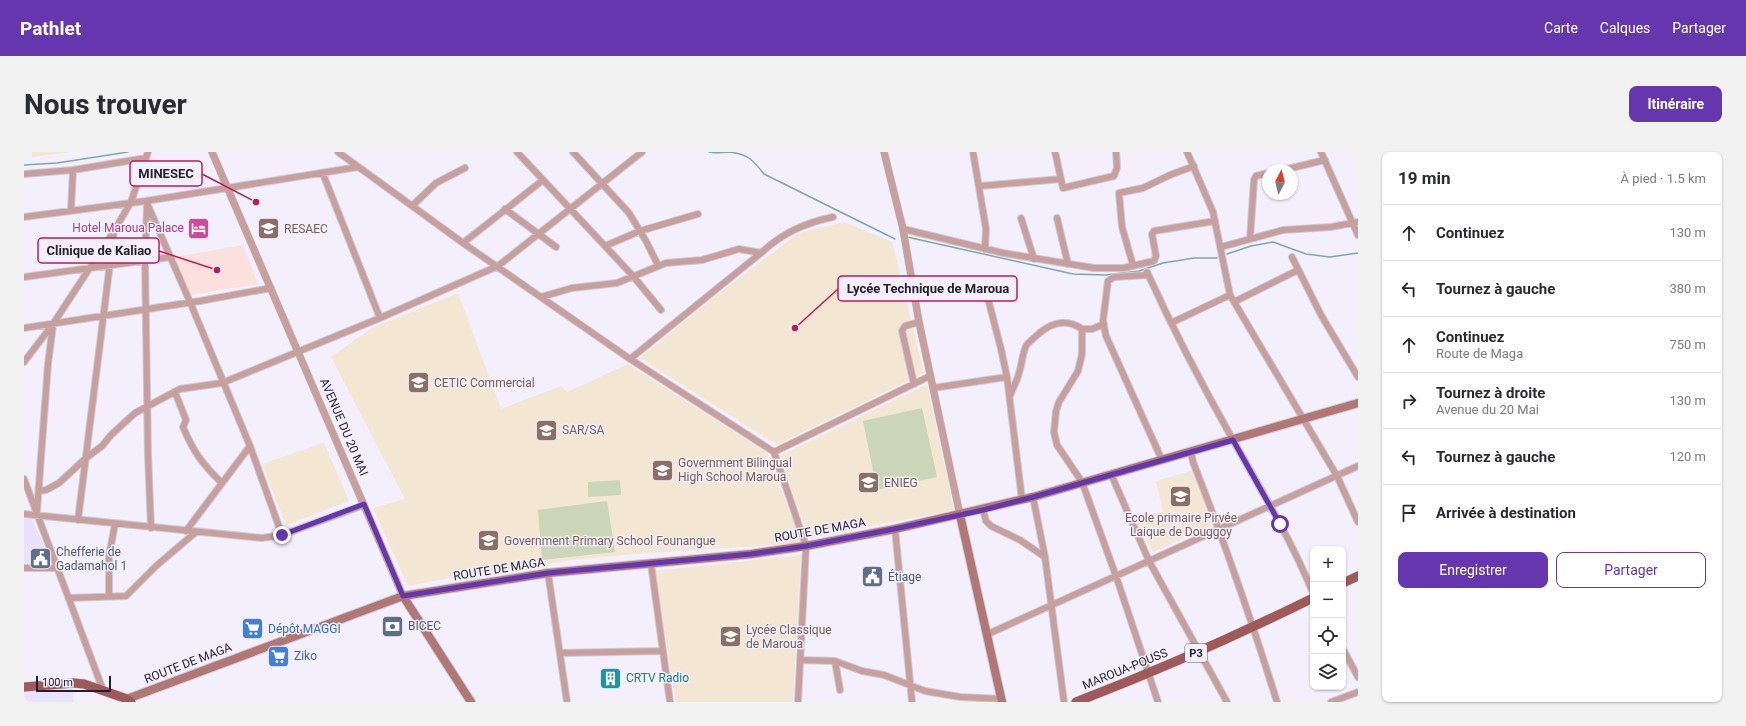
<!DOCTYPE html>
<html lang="fr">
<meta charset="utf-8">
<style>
body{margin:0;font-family:Roboto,sans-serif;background:#f2f2f3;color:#2b2b33}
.controls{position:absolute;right:12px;bottom:12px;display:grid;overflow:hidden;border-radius:8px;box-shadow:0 1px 3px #0004}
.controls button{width:36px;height:36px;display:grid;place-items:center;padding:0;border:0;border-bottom:1px solid #e1e1e2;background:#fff;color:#2b2b33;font:20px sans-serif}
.compass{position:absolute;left:1238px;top:12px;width:36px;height:36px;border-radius:50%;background:#fff;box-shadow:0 1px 3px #0004;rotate:7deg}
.scale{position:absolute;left:12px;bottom:10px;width:75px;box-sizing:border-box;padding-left:4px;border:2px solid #231f2c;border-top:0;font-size:11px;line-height:14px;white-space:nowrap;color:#231f2c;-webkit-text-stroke:3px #f3effd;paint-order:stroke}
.stop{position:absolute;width:12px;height:12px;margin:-9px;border:3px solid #6536ad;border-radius:50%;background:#fff}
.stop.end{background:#6536ad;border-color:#fff;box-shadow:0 1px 4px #0008}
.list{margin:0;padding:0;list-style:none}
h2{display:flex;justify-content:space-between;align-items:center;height:52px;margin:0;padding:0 16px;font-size:17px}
h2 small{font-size:13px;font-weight:400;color:#7c7c81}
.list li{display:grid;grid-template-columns:26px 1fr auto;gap:12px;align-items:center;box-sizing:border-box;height:56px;padding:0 16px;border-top:1px solid #e1e1e2}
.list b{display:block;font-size:15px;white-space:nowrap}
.list p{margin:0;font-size:13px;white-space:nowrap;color:#7c7c81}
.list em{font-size:13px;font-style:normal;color:#7c7c81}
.actions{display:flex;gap:8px;padding:12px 16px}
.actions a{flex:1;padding:9px 0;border:1px solid #6536ad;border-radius:8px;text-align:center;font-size:14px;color:#6536ad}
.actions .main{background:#6536ad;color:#fff}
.icon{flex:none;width:22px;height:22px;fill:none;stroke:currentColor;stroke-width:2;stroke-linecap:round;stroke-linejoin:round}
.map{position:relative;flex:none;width:1334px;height:550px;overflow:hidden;border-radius:8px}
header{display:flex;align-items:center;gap:24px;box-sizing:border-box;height:56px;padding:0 20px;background:#6536ad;color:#fff}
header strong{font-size:19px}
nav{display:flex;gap:22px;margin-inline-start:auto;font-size:14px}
.intro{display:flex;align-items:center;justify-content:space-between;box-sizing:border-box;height:96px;padding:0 24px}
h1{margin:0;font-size:28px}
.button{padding:10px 18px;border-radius:8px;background:#6536ad;color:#fff;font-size:14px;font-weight:700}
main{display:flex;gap:24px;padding:0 24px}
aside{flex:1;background:#fff;border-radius:8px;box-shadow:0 1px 3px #0004}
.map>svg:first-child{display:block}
.built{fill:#eae2fc}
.education{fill:#f3e6d2}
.medical{fill:#fbe0de}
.green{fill:#cad6b7}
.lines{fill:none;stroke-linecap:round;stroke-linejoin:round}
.stream{stroke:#7da8aa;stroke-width:1.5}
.minor-casing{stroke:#cecad7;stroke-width:8}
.tertiary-casing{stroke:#cecad7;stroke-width:8}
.secondary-casing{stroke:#cecad7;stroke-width:10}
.primary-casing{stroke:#cecad7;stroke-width:10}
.minor{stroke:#c79f9d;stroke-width:6}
.tertiary{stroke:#c79f9d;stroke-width:7}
.secondary{stroke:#b07775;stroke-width:8}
.primary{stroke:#9e5958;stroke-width:9}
.route{stroke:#6536ad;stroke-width:5}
.labels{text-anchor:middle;stroke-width:3;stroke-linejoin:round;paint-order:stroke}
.shield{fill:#f3effd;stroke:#615d6b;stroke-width:1}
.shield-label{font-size:11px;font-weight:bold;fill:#231f2c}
.hotel-label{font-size:12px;fill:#b23c85;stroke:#f3effd;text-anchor:end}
.education-label{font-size:12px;fill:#785e54;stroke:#f3effd;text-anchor:start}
.street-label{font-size:12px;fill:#231f2c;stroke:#f3effd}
.service-label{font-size:12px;fill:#4e5e75;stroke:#f3effd;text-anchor:start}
.shop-label{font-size:12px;fill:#366cbe;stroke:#f3effd;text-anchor:start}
.culture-label{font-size:12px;fill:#0d838f;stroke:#f3effd;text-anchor:start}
.leader{fill:none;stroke:#c2185b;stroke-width:1.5}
.callout-dot{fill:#c2185b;stroke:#f3effd;stroke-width:1.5}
.callout{fill:#f3effd;stroke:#c2185b;stroke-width:1.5}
.callout-label{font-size:13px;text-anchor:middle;font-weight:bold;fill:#231f2c}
</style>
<header>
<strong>Pathlet</strong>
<nav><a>Carte</a><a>Calques</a><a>Partager</a></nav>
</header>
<div class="intro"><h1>Nous trouver</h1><a class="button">Itinéraire</a></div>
<main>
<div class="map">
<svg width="1334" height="550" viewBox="0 0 1334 550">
<rect width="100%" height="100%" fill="#f3effd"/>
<path class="built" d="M0,359l5,1 25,56 -30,-1z
M48,534l2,16h-50v-10z"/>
<path class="education" d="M8,0h39l-39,5z
M820,70l48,20 32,131 -147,72 -137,-87 74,-61 85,-64z
M434,141l43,116 60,-23 6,6 61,-28 139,89 34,88 -10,3 -158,10 -59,6 -115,16 -51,10 -35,-78 32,-9 -74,-142 41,-29z
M903,232l27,126 -145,28 -29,-82z
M300,291l25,58 -63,24 -24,-61z
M1170,318l18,55 -59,27 -20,-35 30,-5 -7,-31z
M777,403l-8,147h-117l-21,-131z"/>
<path class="medical" d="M219,93l15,39 -67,11 -16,-38z"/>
<path class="green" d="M898,256l15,69 -60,13 -14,-69z
M596,328l1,15 -33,2v-15z
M583,349l8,51 -73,8 -4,-50z"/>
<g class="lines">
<path class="stream" d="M685,0c7,2 13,0 20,0 19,2 24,8 35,22l131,65
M0,13l33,-2 71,-11
M883,85l166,37 33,1 33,-4 24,-8 31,-5h23
M1203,102l24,-8 22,-4 33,12 24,3 28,-4"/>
<defs>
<path id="minor" d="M314,0l125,91 167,116 144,93 32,94 -8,156
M493,0l116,124 28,34
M549,0l56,61 17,28 12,24
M949,0l13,77 -1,20
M1031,0l8,36 51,-12 3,-8 -1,-16
M1163,0l26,60 17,83 107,181 21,46
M1297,0l37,83
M1259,18l42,-10
M0,22l49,-4 73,-12
M299,22l57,144
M956,34l81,-7
M122,49l44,101 60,144 32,89
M123,53l-2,55 3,195 3,73
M388,54l24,-23 29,-15
M481,57l51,38
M47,58l2,-40
M0,65l122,-16 212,-34
M997,66l13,41
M1033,66l11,46
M879,77l100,24 91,15h30l30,-7 2,-5 -4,-22 2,-3 61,-10
M1226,87l4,-59 2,-4 12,-3
M439,91l80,-63
M581,94l35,-15 58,-17
M1197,95l62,-17 48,-3 27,-5
M737,101c21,-20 44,-30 72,-36
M1268,105l29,58 37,62
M1109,113l-11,-38 -3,-34 24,-5 27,-13 24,-9
M1123,120c26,57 55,113 86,168 28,50 58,99 80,153
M1124,123l-34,2 -6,4 -5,40 3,15 56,124
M0,125l147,-20
M961,135l16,62 6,28 15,123
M517,145l31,-9 45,-5 49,-20 36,-3 37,-11 22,4 -131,106
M1210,150l64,-32
M1147,171l59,-28
M1080,172l-12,5h-10v25l-4,17 -19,31 -3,9 -2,21 3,13 25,37 34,94 42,126
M0,176l176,-27 71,-13
M0,210l29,-38 61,-93 17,-29 17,-50
M890,232l-12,-53 3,-5 14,-4
M909,236l74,-11
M151,240l11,28 -3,7c10,24 19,37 39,56
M986,244c3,-8 7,-15 9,-23 3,-9 3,-18 7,-27 2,-4 6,-6 9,-9 13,-13 30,-20 47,-8
M750,300l156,-76
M1167,300l2,10c31,79 59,159 84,240
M1087,322l38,87 78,141
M0,327l79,211
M15,339l7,-1 13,-7 27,-25 16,-12 9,-11 24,-22 45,-24 42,-6 158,-65 118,-52 144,-114
M1009,345l12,60 19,145
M959,358l3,11 5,5 29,14 25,17
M13,359l11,-147 5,-39
M0,362l238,24 20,-3 82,-30
M54,368l36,-289
M871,377l17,173
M162,379l64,-85
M627,412l19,138
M0,416h34
M524,421l19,129
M85,443v-39l6,-32
M45,446l57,-2 30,-30 40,-34
M964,482l370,-168
M1319,497l15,28
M536,501l102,-2
M776,508l35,1 27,10 22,4 41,16 35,6 42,2
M811,509l5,29
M1307,550l27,-10"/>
<path id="tertiary" d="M188,0l191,444
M860,0l19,77 16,93 41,193"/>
<path id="secondary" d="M936,363l42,187
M379,444l68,106
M103,547l276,-103 145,-23 203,-19 55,-8 89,-17 138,-32 325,-94"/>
<path id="primary" d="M1319,431l15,-7
M0,535l50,-4 10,1 43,15 4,3
M1052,550c81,-31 160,-66 237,-104"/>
</defs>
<use href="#minor" class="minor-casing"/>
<use href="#tertiary" class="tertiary-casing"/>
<use href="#secondary" class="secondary-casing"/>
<use href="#primary" class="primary-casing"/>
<use href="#minor" class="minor"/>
<use href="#tertiary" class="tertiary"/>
<use href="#secondary" class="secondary"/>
<use href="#primary" class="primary"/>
</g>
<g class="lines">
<path class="route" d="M258,383l82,-31 39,92 145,-23 203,-19 55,-8 88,-17 89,-19 50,-13 200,-57 47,84"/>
</g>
<defs>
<symbol id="hotel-square" viewBox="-11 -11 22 22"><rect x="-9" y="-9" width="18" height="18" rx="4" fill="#d1479c" stroke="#f3effd"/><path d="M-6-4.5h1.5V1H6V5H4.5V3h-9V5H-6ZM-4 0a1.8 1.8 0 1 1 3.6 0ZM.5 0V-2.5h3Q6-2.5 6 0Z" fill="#fff"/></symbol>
<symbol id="school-square" viewBox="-11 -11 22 22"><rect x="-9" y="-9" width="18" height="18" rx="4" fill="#8d6e63" stroke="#f3effd"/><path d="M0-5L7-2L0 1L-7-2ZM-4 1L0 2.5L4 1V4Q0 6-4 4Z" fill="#fff"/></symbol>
<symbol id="university-square" viewBox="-11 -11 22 22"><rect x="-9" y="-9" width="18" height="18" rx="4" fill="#8d6e63" stroke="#f3effd"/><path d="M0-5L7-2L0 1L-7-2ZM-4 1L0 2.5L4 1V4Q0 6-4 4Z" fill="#fff"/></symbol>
<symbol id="civic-square" viewBox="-11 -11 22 22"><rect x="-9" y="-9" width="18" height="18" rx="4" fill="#5c6f8a" stroke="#f3effd"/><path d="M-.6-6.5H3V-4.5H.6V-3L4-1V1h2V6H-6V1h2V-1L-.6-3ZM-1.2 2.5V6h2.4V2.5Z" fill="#fff"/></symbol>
<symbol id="bank-square" viewBox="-11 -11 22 22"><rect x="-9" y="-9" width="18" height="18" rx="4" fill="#5c6f8a" stroke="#f3effd"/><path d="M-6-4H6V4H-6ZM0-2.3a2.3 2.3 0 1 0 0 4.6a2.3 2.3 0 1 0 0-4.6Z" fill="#fff"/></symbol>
<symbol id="supermarket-square" viewBox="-11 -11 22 22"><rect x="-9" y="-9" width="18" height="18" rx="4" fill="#3f7fe0" stroke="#f3effd"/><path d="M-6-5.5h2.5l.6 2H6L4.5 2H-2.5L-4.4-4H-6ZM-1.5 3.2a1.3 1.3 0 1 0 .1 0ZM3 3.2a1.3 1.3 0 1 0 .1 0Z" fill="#fff"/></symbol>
<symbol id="building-square" viewBox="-11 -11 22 22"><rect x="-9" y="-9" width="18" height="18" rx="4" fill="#0f9aa8" stroke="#f3effd"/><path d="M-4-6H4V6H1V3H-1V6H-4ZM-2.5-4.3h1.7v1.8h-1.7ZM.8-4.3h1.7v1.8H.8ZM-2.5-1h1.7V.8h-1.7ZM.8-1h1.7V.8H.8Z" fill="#fff"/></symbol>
</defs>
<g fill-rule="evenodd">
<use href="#hotel-square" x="162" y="64" width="25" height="25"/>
<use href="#school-square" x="232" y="64" width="25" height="25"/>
<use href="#school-square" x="382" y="218" width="25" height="25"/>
<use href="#university-square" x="510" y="266" width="25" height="25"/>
<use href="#school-square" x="626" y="306" width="25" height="25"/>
<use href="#school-square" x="832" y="318" width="25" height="25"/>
<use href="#school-square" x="1144" y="332" width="25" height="25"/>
<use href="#school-square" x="452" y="376" width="25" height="25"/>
<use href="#civic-square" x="4" y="394" width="25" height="25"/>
<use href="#civic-square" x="836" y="412" width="25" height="25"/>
<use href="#bank-square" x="356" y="462" width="25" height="25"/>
<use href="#supermarket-square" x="216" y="464" width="25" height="25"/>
<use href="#school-square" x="694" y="472" width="25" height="25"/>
<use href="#supermarket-square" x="242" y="492" width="25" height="25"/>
<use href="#building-square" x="574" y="514" width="25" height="25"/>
</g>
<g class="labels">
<rect class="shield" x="1161" y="492" width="22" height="18" rx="3"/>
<g class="shield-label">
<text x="1172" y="505">P3</text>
</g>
<g class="hotel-label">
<text x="160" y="80">Hotel Maroua Palace</text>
</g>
<g class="education-label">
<text x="260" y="81">RESAEC</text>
<text x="410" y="235">CETIC Commercial</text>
<text x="538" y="282">SAR/SA</text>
<text x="654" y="315">Government Bilingual<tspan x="654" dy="14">High School Maroua</tspan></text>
<text x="860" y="335">ENIEG</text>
<text x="1157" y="370" text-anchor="middle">Ecole primaire Pirvée<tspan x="1157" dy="14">Laique de Douggoy</tspan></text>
<text x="480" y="393">Government Primary School Founangue</text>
<text x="722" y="482">Lycée Classique<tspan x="722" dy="14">de Maroua</tspan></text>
</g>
<g class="street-label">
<text transform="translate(320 275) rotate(67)" y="4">AVENUE DU 20 MAI</text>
<text transform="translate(796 378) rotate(-10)" y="4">ROUTE DE MAGA</text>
<text transform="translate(475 417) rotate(-9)" y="4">ROUTE DE MAGA</text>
<text transform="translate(164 511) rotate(-21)" y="4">ROUTE DE MAGA</text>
<text transform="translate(1101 517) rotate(-22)" y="4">MAROUA-POUSS</text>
</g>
<g class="service-label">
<text x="32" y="404">Chefferie de<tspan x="32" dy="14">Gadamahol 1</tspan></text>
<text x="864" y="429">Étiage</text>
<text x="384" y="478">BICEC</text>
</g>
<g class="shop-label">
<text x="244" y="481">Dépôt MAGGI</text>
<text x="270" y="508">Ziko</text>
</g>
<g class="culture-label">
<text x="602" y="530">CRTV Radio</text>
</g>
</g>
<path class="leader" d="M232 50L178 22M193 118L135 99M771 176L814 137"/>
<g class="callout-dot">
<circle cx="232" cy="50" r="4"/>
<circle cx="193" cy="118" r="4"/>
<circle cx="771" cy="176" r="4"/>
</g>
<g class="callout">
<rect x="106" y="9" width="72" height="25" rx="4"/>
<rect x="14" y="86" width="121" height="25" rx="4"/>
<rect x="814" y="124" width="179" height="25" rx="4"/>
</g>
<g class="callout-label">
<text x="142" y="26">MINESEC</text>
<text x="75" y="103">Clinique de Kaliao</text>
<text x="904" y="141">Lycée Technique de Maroua</text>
</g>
</svg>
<div class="controls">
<button>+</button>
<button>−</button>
<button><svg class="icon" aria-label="locate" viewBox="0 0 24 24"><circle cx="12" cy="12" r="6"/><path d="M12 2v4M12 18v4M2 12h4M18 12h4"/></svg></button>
<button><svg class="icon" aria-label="layers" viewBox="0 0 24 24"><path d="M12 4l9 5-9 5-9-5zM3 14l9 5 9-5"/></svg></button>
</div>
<svg class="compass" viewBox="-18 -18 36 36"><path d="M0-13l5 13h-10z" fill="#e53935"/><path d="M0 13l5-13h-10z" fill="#7c7c81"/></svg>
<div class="scale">100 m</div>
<div class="stop" style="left:1256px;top:372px"></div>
<div class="stop end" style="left:258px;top:383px"></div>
</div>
<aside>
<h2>19 min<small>À pied · 1.5 km</small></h2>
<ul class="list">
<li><svg class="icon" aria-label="ahead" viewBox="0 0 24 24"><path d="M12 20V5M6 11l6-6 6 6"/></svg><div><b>Continuez</b></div><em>130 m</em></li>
<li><svg class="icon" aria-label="left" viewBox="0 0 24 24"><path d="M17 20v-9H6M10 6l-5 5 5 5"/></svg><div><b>Tournez à gauche</b></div><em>380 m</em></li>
<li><svg class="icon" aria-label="ahead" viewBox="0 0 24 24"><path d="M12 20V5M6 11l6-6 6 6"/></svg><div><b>Continuez</b><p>Route de Maga</p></div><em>750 m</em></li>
<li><svg class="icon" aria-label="right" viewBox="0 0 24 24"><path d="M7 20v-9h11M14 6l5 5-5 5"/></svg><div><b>Tournez à droite</b><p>Avenue du 20 Mai</p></div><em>130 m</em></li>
<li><svg class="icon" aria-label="left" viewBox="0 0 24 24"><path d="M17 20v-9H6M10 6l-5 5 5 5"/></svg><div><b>Tournez à gauche</b></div><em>120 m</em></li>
<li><svg class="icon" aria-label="arrive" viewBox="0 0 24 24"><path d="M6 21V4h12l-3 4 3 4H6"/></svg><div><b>Arrivée à destination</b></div></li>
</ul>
<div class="actions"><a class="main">Enregistrer</a><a>Partager</a></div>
</aside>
</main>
